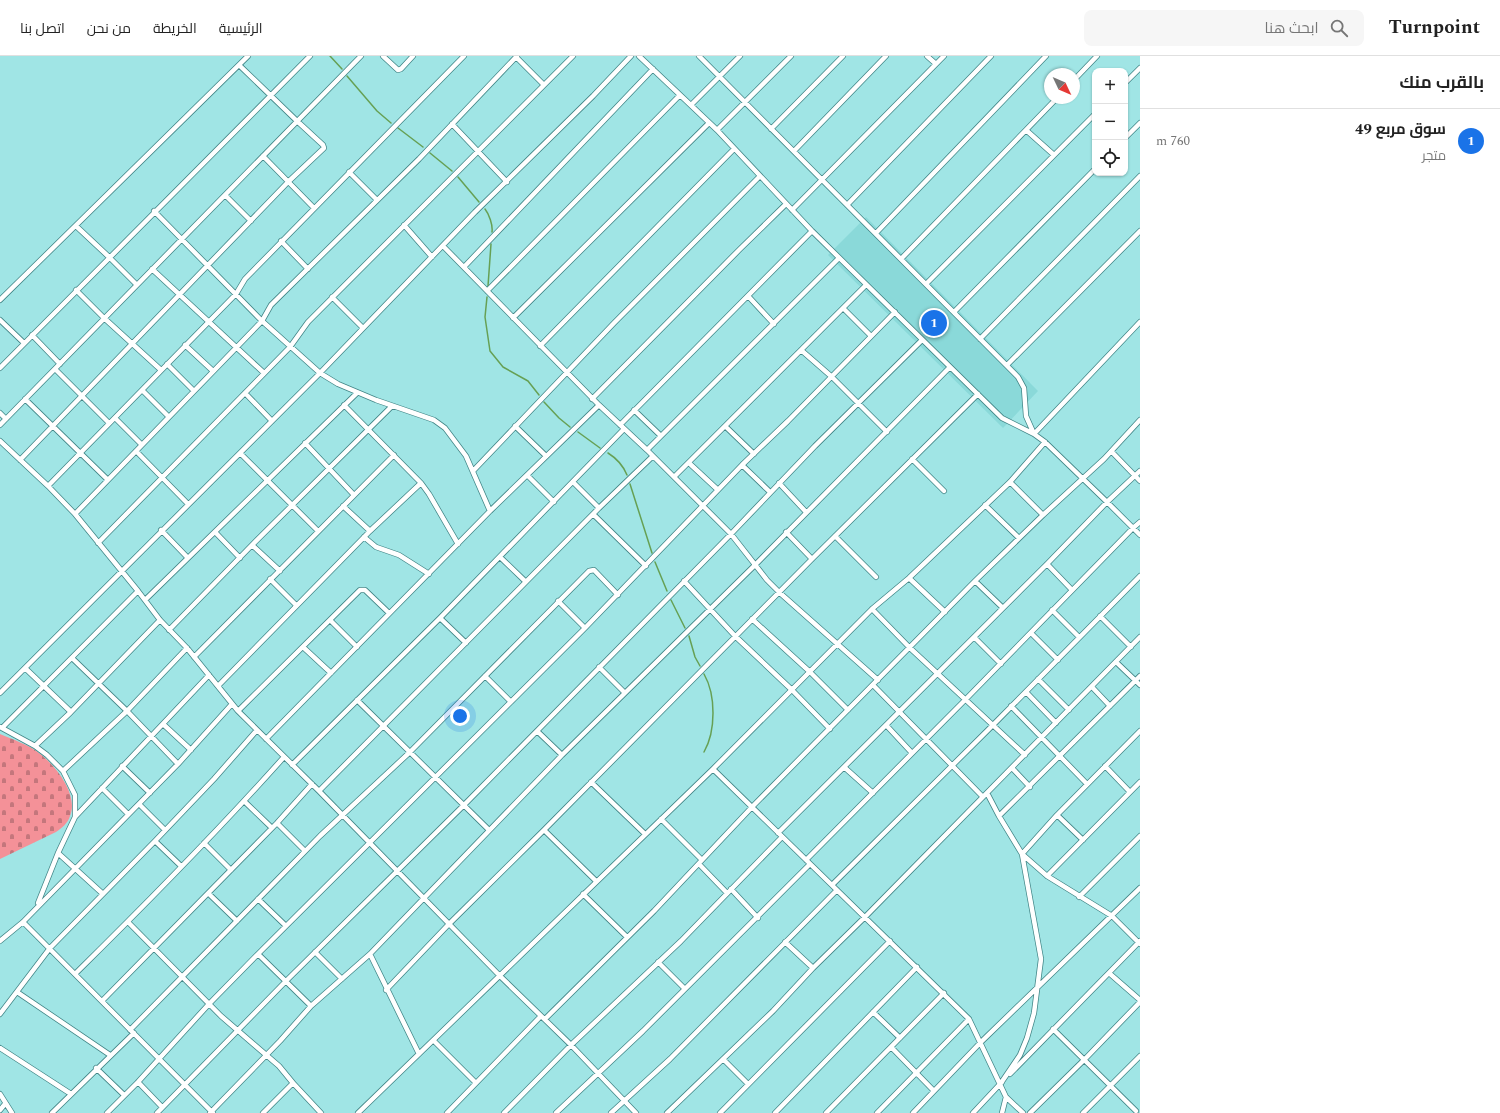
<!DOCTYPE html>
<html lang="ar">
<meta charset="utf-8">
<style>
body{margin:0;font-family:Spectral,Cairo,serif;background:#f6f6f6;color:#222;direction:rtl}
.controls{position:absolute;right:12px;top:12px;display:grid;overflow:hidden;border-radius:8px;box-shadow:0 1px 3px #0004}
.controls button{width:36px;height:36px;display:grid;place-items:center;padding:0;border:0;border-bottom:1px solid #e0e0e0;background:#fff;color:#222;font:20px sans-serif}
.compass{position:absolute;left:1044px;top:12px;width:36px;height:36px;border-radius:50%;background:#fff;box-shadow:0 1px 3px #0004;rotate:134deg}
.you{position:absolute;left:460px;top:660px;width:14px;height:14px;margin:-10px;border:3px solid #fff;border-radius:50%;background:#1a73e8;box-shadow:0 0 0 6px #1a73e833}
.badge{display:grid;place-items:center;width:26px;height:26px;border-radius:50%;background:#1a73e8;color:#fff;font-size:13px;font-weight:700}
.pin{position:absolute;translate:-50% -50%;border:2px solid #fff;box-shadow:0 1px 4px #0006}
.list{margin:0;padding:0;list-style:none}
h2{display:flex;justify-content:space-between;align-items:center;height:52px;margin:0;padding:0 16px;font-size:17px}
h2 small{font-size:13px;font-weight:400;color:#767676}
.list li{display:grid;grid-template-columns:26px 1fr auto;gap:12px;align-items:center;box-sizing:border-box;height:64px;padding:0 16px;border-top:1px solid #e0e0e0}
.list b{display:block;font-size:15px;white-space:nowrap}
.list p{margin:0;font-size:13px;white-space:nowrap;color:#767676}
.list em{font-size:13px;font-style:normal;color:#767676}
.icon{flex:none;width:22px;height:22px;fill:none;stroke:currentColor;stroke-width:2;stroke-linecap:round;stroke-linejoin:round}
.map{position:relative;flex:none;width:1140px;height:1057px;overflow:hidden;direction:ltr}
header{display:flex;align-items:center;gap:24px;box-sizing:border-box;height:56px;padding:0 20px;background:#fff;border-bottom:1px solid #e0e0e0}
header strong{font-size:19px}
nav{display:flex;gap:22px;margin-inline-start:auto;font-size:14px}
.search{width:280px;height:36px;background:#f6f6f6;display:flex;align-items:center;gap:10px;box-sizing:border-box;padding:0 14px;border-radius:8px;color:#767676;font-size:15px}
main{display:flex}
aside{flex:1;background:#fff}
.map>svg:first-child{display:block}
.built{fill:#8ad9d9}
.cemetery{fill:url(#cemetery-stones)}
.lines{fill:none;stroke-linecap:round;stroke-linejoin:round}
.stream{stroke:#66a054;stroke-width:1.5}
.minor-casing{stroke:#428687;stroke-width:6}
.minor{stroke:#fff;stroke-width:4.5}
</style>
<header>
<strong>Turnpoint</strong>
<div class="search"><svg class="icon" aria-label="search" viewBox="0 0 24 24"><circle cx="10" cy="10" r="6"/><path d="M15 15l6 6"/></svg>ابحث هنا</div>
<nav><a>الرئيسية</a><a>الخريطة</a><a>من نحن</a><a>اتصل بنا</a></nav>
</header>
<main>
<aside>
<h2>بالقرب منك<small></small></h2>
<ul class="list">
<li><span class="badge">1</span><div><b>سوق مربع 49</b><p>متجر</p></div><em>760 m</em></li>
</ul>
</aside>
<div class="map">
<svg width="1140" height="1057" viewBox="0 0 1140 1057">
<defs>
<pattern id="cemetery-stones" width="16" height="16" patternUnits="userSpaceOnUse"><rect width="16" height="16" fill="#f49198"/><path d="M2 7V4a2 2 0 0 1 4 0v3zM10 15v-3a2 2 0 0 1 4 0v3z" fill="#c4767c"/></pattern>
</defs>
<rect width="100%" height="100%" fill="#a0e5e5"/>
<path class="built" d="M866,161l172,174 -35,37 -175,-173z"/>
<path class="cemetery" d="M0,678c12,5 29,11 39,19 16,12 40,41 31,63 -2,7 -8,12 -14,16l-56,27z"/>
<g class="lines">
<path class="stream" d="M330,0l12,13
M347,20l30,35 14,12
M398,72l25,19
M430,97l22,18
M458,121l21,25
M485,153c4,5 8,16 7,23
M488,230l3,-42
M487,241l-2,20 5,34 13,16 25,14 11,14
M544,346l15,16 11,9
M578,376l22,16
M608,397c8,5 15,12 19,22
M630,428l22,69
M655,506l12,29
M671,544l14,28
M689,580l6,21 5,9
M704,696c12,-21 12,-57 0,-78"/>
<defs>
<path id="minor" d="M383,0l15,14 3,-1 12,-13
M639,0l78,74 95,101 190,187 32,16 11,8 62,60 33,33
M699,0l319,321 6,11 2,28 8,18 106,-112
M927,0l9,8
M516,1l28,28
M1074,24l23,-24
M1125,27l15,-15
M691,49l49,-49
M452,68l55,58
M771,73l72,-73
M717,74l74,-74
M1026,74l28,25
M1125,82l15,-15
M794,95l92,-95
M263,100l51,52
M349,116l28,28
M225,139l26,26
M847,149l144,-149
M792,154l152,-154
M154,155l108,110 58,52 18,11 38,16 58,20 11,8 21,28 24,55
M404,169l28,32
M76,170l33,31 28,28
M876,177l170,-177
M281,185l27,28
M443,190l156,159 48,45 84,84 36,46 13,13 98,87
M901,203l156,-161
M464,211l189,-198
M152,213l112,104
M926,228l169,-170
M76,234l28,28 57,52
M487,235l193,-196
M748,240l26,28
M332,241l31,31
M0,244l248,-244
M843,252l28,28
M954,256l141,-143
M513,262l196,-195
M0,264l24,23
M32,279l28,29
M980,283l160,-163
M185,289l28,26
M540,290l194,-197
M801,294l31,27 55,55
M167,308l27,27
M1007,309l133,-134
M0,312l310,-312
M55,313l54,54
M142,334l27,27
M245,337l27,28
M25,343l83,81
M592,343l147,-149 47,-46
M344,349l77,78 8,11 29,50
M634,354l27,26
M0,357l6,6
M115,362l27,27
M0,369l361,-369
M620,369l192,-194
M515,370l31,30
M725,370l29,28
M0,385l48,45 27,28 63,77 22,29 27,28 51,63 81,80 181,185 71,69 65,68
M305,387l49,52
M647,394l192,-192
M136,395l52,53
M1112,396l28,29
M240,397l78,78
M912,403l32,32
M20,404l268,-278 36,-34 -1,-3 -26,-24 -58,-56
M689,407l29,27
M742,409l28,27
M473,415l141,-148 146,-147
M527,419l27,27
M674,421l192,-192
M573,426l26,26
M1010,426l33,33
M779,427l27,29
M48,430l188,-192 9,-15 219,-223
M985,449l34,33
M343,450l27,25
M75,458l187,-193 9,-16 148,-146 98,-103
M593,458l53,52
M161,474l27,28
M215,476l25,26
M786,476l26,27
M835,480l41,41
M364,481l12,10 23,8 30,19
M98,487l192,-196 18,-25 265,-266
M252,489l28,26
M500,501l26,25
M1047,508l25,26
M909,522l36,34
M270,523l26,26
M684,525l51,55 57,54 38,39
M975,525l28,27
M145,544l212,-207
M558,545l27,27
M872,553l38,39 115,107
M1052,554l27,27
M1100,560l31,31
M440,562l26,25
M752,563l58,53 38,38
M330,564l27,27
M169,574l83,-85 140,-139
M1031,577l27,27
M974,581l27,27
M303,591l28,26
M194,601l200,-202
M72,602l55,53 51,53
M1116,606l24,23
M599,611l26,26
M25,612l46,44
M485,620l26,26
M1038,623l31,31
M873,629l110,112
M218,630l152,-155 51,-48
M1092,631l18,19
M1026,636l30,31
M0,637l320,-320 155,-161 118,-116 38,-40
M357,644l132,130
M1011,650l76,78
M238,655l122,-121h5l24,23
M163,668l28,26
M886,669l26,28
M0,671l35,19 12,9 16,16 12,24v22l-17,36 -20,50
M2,672l136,-137
M537,675l25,24
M266,683l224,-228 109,-106
M35,690l36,-34 89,-92
M292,709l148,-147 184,-189
M122,710l28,27
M1105,710l25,26
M844,711l29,26
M1012,712l18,19
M713,713l256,250 37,78 17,16
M63,715l64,-60 60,-63
M591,726l54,52
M102,732l26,26
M319,735l280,-283 54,-52
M987,737l12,23 23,38 25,22 65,40 28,28
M244,745l28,27
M139,748l26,26
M1057,759l26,25
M999,760l141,-140
M75,761l134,-142
M661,763l41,41
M277,767l28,28
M544,774l52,51
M778,777l269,-269 60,-62 33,-31
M155,785l26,25
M204,787l27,27
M58,797l45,41
M806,804l159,-160 168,-172 7,-6
M699,808l28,29
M1047,820l93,-94
M832,829l161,-160 147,-149
M731,833l27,29
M209,838l28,27
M583,838l44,43
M1079,841l61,-61
M258,843l28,27
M23,866l190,191
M128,866l93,94 58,50 14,17
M0,885l23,-19 155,-158 54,-60
M785,886l28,26
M315,896l27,27
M258,898l53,52 59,-52 192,-199 193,-190 195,-198
M370,898l49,100
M658,906l27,27
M1109,917l31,27
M75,918c71,-70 142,-142 209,-217
M386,934l62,-65 96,-95 268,-271 166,-165
M17,936l93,63
M102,945l175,-178 35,-39
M873,956l27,26
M0,958l50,-66 105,-107 59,-62 43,-49
M545,963l109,-108 98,-104 223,-226 68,-66 61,-56 36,-39
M1053,973l83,82
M130,974l190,-194 90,-84 179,-181 5,-1 24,25
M434,985l42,42
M891,991l43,44
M0,992l71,46
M723,1003l25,25
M96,1012l28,27
M1010,1018l130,-133
M138,1026l24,25
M1001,1027l19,-28 7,-17 7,-25 7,-54 -19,-105 35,-39 83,-84
M0,1038l12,19
M0,1054l5,-6
M52,1057l82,-80
M107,1057l31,-31 71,-78 49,-50 327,-326 157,-163 46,-44 107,-109
M157,1057l129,-132 178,-176 267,-271 84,-88 107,-106
M210,1057l70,-72 31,-35
M263,1057l30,-30 28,30
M358,1057l355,-344 159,-160 37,-31 101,-96 35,-40
M447,1057l94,-97
M504,1057l67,-68 110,-104 101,-104
M556,1057l87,-82 167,-167
M611,1057l59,-54 167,-169
M667,1057l106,-102 40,-43 52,-51 275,-280
M720,1057l170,-172
M775,1057l142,-146
M826,1057l118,-120
M877,1057l92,-94
M913,1057l68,-71 159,-154
M973,1057l29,-31
M1002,1057l4,-16
M1030,1057l54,-53 56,-58
M1083,1057l57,-57"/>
</defs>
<use href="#minor" class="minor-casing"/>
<use href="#minor" class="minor"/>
</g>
</svg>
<div class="controls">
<button>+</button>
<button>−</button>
<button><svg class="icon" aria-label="locate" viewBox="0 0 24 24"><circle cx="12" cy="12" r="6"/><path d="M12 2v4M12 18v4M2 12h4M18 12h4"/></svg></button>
</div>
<svg class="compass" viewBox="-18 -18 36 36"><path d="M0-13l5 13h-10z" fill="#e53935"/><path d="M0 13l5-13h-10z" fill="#767676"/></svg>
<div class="you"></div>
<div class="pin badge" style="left:934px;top:267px">1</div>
</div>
</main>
